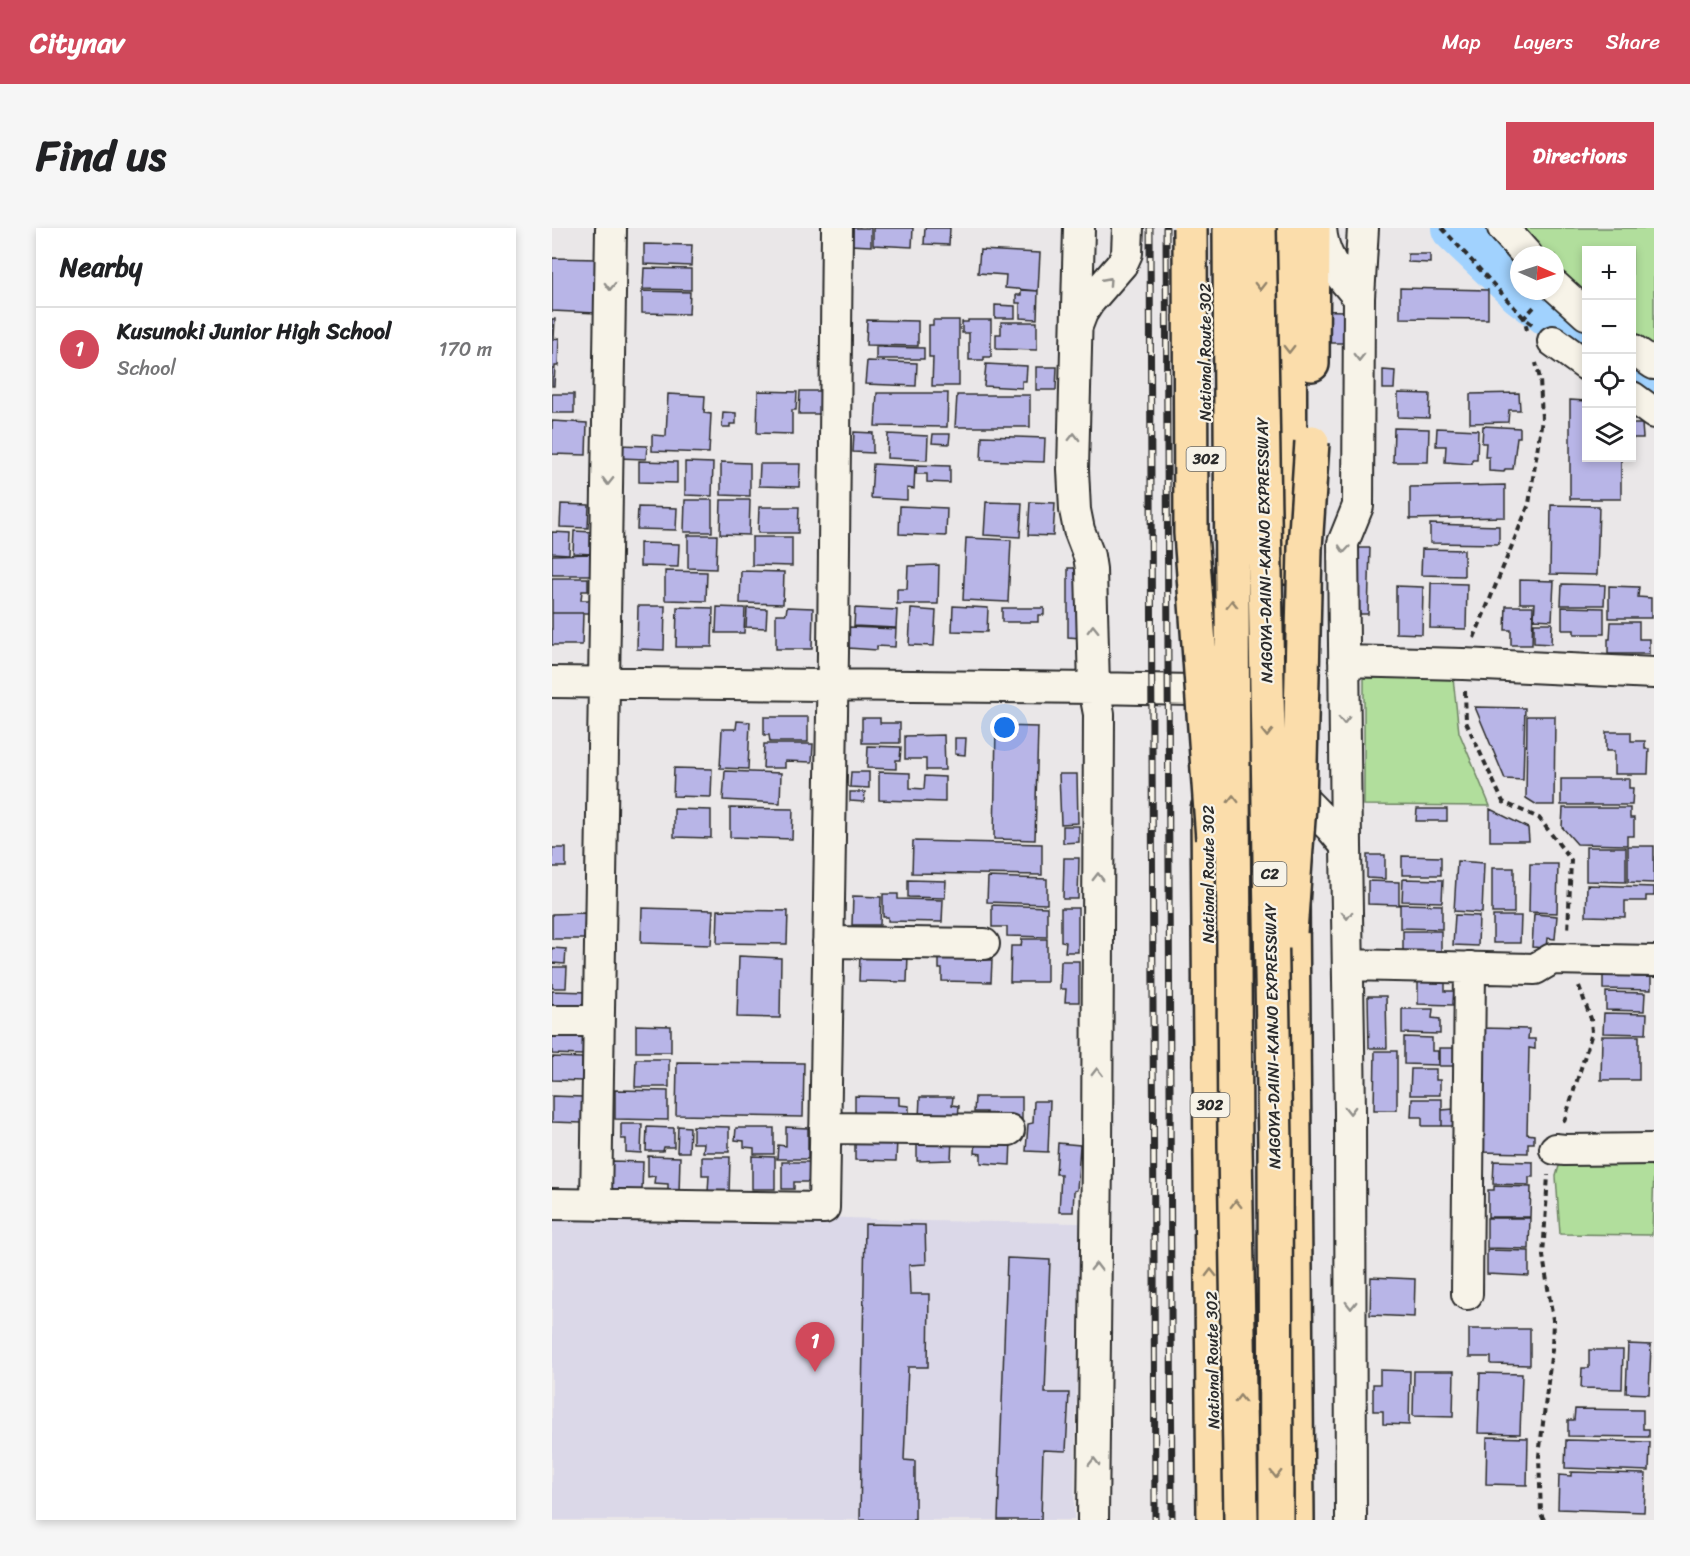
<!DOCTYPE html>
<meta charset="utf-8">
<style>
body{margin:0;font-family:Sriracha,sans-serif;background:#f6f6f6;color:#202124}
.controls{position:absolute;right:18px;top:18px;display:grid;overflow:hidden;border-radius:0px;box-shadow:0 3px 9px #0003}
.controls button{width:54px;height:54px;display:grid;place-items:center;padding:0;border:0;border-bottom:2px solid #e0e0e0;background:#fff;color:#202124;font:30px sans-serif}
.compass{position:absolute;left:958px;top:18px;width:54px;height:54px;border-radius:50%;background:#fff;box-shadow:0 3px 9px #0003;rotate:93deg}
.you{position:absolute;left:453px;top:500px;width:21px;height:21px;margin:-15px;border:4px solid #fff;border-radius:50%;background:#1a73e8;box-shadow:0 0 0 9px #1a73e833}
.badge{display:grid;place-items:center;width:39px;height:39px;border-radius:50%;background:#d1495b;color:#fff;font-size:20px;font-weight:700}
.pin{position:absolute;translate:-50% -50px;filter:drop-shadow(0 2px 3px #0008)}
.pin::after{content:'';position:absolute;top:32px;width:21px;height:18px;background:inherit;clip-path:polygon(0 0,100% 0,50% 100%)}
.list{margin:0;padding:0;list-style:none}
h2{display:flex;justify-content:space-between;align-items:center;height:78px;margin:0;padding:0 24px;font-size:26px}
h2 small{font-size:20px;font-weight:400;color:#757577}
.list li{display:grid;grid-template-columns:39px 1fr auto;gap:18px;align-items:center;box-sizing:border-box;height:84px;padding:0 24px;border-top:2px solid #e0e0e0}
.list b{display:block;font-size:22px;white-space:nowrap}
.list p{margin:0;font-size:20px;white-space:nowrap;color:#757577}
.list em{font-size:20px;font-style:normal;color:#757577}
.icon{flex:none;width:33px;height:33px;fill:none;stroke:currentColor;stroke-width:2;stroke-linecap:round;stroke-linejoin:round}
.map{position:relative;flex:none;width:1102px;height:1292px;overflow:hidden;border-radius:0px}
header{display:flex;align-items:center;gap:36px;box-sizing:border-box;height:84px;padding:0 30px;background:#d1495b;color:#fff}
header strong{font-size:28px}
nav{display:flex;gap:33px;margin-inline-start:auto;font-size:21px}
.intro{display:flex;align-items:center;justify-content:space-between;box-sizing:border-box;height:144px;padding:0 36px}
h1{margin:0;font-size:42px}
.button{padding:15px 27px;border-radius:0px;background:#d1495b;color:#fff;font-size:21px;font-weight:700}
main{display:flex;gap:36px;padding:0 36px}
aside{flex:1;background:#fff;border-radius:0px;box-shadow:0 3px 9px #0003}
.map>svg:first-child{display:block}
.built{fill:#dbd8e8}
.green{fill:#b1de9c;stroke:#6e8464;stroke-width:1.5}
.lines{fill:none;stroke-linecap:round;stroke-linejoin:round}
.river{stroke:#a1d2fe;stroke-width:48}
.building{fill:#b8b5e7;stroke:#2b2b2b;stroke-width:1.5}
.minor-casing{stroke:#2b2b2b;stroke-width:34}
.highway-casing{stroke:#2b2b2b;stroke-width:38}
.path{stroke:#2b2b2b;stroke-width:4;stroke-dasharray:6 4.5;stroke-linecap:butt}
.minor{stroke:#f7f3e8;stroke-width:30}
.highway{stroke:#fbddab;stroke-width:33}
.rail-casing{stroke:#2b2b2b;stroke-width:7}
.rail{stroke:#f7f3e8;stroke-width:4.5;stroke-dasharray:14;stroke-linecap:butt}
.highway-bridge-casing{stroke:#2b2b2b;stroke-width:38;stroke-linecap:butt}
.highway-bridge{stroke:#fbddab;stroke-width:33}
.oneway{stroke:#918f8a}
.oneway2{stroke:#93846b}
.labels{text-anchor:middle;stroke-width:4.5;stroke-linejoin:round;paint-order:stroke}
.shield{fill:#f7f3e8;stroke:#686764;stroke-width:1.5}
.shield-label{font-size:15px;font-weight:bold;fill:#2b2b2b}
.street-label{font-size:16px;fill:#2b2b2b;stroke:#f7f3e8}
</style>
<header>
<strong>Citynav</strong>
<nav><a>Map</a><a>Layers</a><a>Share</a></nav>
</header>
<div class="intro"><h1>Find us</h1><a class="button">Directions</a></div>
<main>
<aside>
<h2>Nearby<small></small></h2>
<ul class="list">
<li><span class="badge">1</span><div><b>Kusunoki Junior High School</b><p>School</p></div><em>170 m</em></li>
</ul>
</aside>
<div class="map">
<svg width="1102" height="1292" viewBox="0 0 1102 1292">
<rect width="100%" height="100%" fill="#eae7e8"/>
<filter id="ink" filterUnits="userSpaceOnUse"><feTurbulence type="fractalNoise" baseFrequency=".0167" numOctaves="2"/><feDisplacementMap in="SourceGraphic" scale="12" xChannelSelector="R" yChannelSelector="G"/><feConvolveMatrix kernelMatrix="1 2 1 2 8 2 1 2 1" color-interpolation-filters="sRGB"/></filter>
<g filter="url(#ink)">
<path class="built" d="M0,988l271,1 101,4 156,2 -6,297h-522z"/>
<path class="green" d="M954,0h148v126l-22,-16v-88h-46v57l-31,-26v-26h-24z
M812,450h89l6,54 31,74 -126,-1z
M1092,932l10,8 -2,67 -92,-1 -4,-58 4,-13z"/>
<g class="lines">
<path class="river" d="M903,0l64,61
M969,63l65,50
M1080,148l22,17"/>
</g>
<path class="building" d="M298,0h21v18l-22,-1z
M321,0h40l-1,19 -39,-2z
M373,0h25l-1,17 -25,-1z
M92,16l48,1 -1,21 -47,-2z
M428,22l60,3 -2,38 -33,-3 1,-13 -28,-2z
M856,26h22v9l-22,-1z
M0,30l45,1 -1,54 -44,-2z
M92,40l47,1v21l-48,-1z
M848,60l88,2v29l-88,-1z
M469,62l17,1 -1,28 -17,-1v-15h-4v-8h5z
M90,63l48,1 -1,22 -47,-1z
M443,77l20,1v12h-20z
M742,82l52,1v32h-52z
M0,91h3l-1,20 5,-1 -1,28h-3l-1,20h-2z
M315,92l51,1v25l-52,-1z
M381,92h26v66h-27l1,-29h-4v-32h4z
M416,92h23v37h-7v3h-15v-27h-7v-11h6z
M449,94h36v28l-41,-1v-15h5z
M324,119l48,1v11h-48z
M315,133l50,2 -1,23 -51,-2z
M434,136l41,2 -1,15h-4v7l-38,-2z
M484,139h21l-1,23h-20z
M831,142l12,1 -1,18h-11z
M206,163l39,1 -1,18h-4v24l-35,-1z
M248,163h20v23h-21z
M325,165h71l-1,34 -72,-1z
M846,165l32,1 -1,24 -31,-1z
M967,165l1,17h-11l-1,12 -38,1v-29z
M0,166h22v19h-22z
M116,166l37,2 -1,17 7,1 -2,39 -57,-2v-16l14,1z
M405,167h73v32h-75z
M1018,172l16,1v57h35v41h-51z
M171,184l13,1v11h-6v3h-8z
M0,193l35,2 -1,32 -34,-1z
M1080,196h10l1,14h-11z
M931,198l37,2v9h-3l-4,32h-8l-1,3 -15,-1v-14h-4l1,-14h-4z
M842,200l35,1 -1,33h-35z
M885,200l41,2 -1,30h-5v4l-27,-2 1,-16h-10z
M302,204l19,1v20l-20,-1z
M336,206l40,2 -1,24 -40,-2z
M381,206h17l-1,10 -17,-1z
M430,208l63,2 -1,24 -63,-2z
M67,217l28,1 -1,13 -28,-1z
M87,233l38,1v21l-38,-1z
M133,234l28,1 -1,33 -27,-1z
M169,234l29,1v33l-29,-1z
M208,236h40l-1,23 -40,-1z
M321,236l42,2 -1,23 -7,-1v12l-36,-2z
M365,237l33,1v17l-23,-1v-8h-11z
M953,257v32l-95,2v-32z
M133,272h27v32h-28z
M169,272h29l-1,35 -29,-1z
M434,274l36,1 -2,34 -36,-2z
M478,274l25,1 -2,33 -25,-1z
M9,276l28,1 -1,23 -28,-1z
M999,277l48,1 -2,69 -47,-1z
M348,278l47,2 -1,28 -47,-2z
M86,279l39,1 -1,22 -39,-1z
M207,279h40l-1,26h-40z
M878,296l69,2v18l-69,-1z
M22,303l19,1 -1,22 -19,-1z
M0,304l18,1 -1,21 -17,-1z
M136,307h29l-1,34 -28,-1z
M200,309h40v29l-40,-1z
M414,310l45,2 -3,62 -45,-2z
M88,315l39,1 -1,23 -38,-1z
M803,320h15l-2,66h-15z
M870,321l42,1v26l-43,-1z
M41,326v21h-41v-20z
M387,337l-1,39h-41v-15h10l1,-23z
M516,340h14l-1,70 -13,-1z
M113,343l42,1 -1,29 -41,-1z
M189,343l43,1 -1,32 -43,-1z
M0,350h36v13h-6l-1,9h10v13h-39z
M968,352l34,1 -2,39 -18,-1 1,-16h-15z
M879,355l36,1 -1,45 -36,-1z
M1010,356l43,1 -1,20h-43z
M844,358l27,1 -1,47 -26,-1z
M1057,358l30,1 -1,10 13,1v20h-42z
M86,378h27l-1,44 -27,-1z
M401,378l35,2 -1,24 -35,-1z
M954,378h27l-1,39h-21v-15h-6z
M125,379l36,1 -1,39h-36z
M165,379l28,1 -1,25h-28z
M235,379l26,1 -1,41h-36v-35h10z
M1010,379l42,1v26h-30v-4h-12z
M195,380l20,1 -1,19 -20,-1z
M303,380l42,2 -1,18 -42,-2z
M450,380h42v7h-6v7h-36z
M359,381l25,2 -2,35 -25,-1z
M0,385h31l-1,32h-30z
M1059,394h28v17h10v15h-41v-15h2z
M982,395h18l-1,21 -17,-1z
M297,399l47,2 -1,18 -18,-1v4l-29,-2z
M923,479l50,1 -2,72 -18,-1z
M975,488h28l-1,89h-17l-11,-7z
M212,489h44v25h-38l-1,-7h-5z
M310,490h18v5h20v20h-38z
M185,493l13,1 -2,47 -28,-1 2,-39h14z
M444,498l42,1 -3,113 -41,-1z
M1054,504h25v9h14v8h4l-1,25h-34v-23h-8z
M392,507l1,35h-19v-11h-21v-23z
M403,510h11l-1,17 -10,-1z
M212,516h49l-1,18 -27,-1v7h-22z
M316,518l33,1 -1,13h-4v9l-29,-1z
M122,540l38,1 -1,28 -38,-1z
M173,543l56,2 -1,30 -57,-3z
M299,544h18v16l-19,-1z
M327,544l31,1v15l14,1 1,-13 20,1v25l-66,-2z
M507,546h18l1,49 -17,1z
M1009,551h68v9h4l-1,17h-71z
M298,564h15l-1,10 -14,-1z
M178,580l63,1 -1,30 -62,-2z
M1011,580h67v10h4v18h-7v9l-50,-1 -15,-17z
M122,581l37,1v28l-37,-1z
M865,581h30v12h-31z
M938,581l38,19 1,13h-39z
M511,598h16v16l-16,1z
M361,613l129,3v31l-130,-2z
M1076,618h26v37l-26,-1z
M1034,619h40v35l-40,-1z
M0,620h14v19h-14z
M815,627h18v24l-18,-1z
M850,628l39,1v18h-39z
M512,630h15l-1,41h-15z
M905,633l27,2 -2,50 -28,-2z
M978,636h28l-1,49 -28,-1z
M940,640h22v45h-22z
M436,649l59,2v25l-60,-2z
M851,651l40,1 -1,22 -40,-1z
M356,652l38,1 -1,17 -37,-1z
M816,653l31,1v23l-31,-1z
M1035,657l67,2v9h-8v5h-21v16l-39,-1z
M331,666h15v5l45,1 -1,22 -54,-1v-4h-5z
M301,668l28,1 -1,28h-28z
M848,676l42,1v24l-42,-1z
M440,677l55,2v30l-40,-1v-9h-15z
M90,680l71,2 -2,35 -70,-2z
M509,680h17v44h-13l1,-10 -5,-1z
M166,682l70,1 -1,33 -70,-1z
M33,685l-1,26h-32v-25z
M982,686l23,2 -2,23 -8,-1 -1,10 -14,-1z
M903,687l24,1 -1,30 -25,-1z
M941,688h28l-1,27h-27z
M851,703h38v24l-38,-1z
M470,711h25v43h-37l1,-36h10z
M0,720l14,1 -1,15 -13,-1z
M387,724l46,1v7h7l-1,22 -49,-1v-12h-3z
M308,726l48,1 -1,27 -48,-1z
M187,728l42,2 -1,60 -43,-1z
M509,733h18v41h-14l1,-13h-6z
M0,739h15l-1,21h-14z
M1051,739l31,1v9h17v13l-48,-1z
M866,754h27v9h9l-1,14 -35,-1z
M0,763l37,1 -1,13h-8l-1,6 -27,-1z
M1054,764l39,1 -1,18 -38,-1z
M816,768h18l1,52h-18z
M850,781h31l-1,9 8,1v15l-38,-1z
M1052,785l43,1 -1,20 -43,-1z
M84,797l35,1v26h-35z
M930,800l47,1 -1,10h7v10l-6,-1 -2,86 7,1v8h-6v10l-49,-1z
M0,802l31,1v24l-31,-1z
M1050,808h37v44h-38z
M852,809l28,1v13h6v14l-34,-1z
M887,820h16l-1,18h-15z
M823,823h22v59h-23z
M0,829l30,1v23l-30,-1z
M84,831h33v28h-34z
M125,834l127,1 -1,54 -127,-2z
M859,841h25v11h4v15h-30z
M63,862l53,1v29l-53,-1z
M0,868l31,1 -1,26 -30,-1z
M303,868l44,1v8l10,1v14l-54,-1z
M368,869h33l-1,8 7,1 -1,13 -39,-1z
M423,869h47v24l-36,1v-10h-12z
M860,871h30v27h-20v-9h-11z
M482,873h16l-2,51 -22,-1 2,-27 5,-1z
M902,881v17h-12v-16z
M69,896h21l-1,29 -15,-1v-13h-5z
M126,898l12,1 -1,25h-12z
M141,898l36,1v25h-26l1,-9h-11z
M95,899l27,1v19h-10l-1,4h-17z
M234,899l22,1v31h-31l1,-14 8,1z
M184,900h38v26h-20v-6l-10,-1v-6l-9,-1z
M303,910l42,2 -1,21 -41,-1z
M400,911l-1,21 -34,1v-21z
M424,911h35l-1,26 -29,-2v-9l-6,-1z
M506,915l22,2 -3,45 -3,1 -1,21h-14l2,-38h-5z
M96,928l32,1 -1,37h-11v-10l-14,-1 1,-7 -7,1z
M200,928l23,1v32h-23z
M150,929h28l-1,36h-21l1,-18h-7z
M60,933l31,1 -1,28 -30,-1z
M942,933l39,1v15h-4v8l-36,-1z
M230,934h27v20h-15v7h-12z
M942,958l37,1 -1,30h-42v-27h6z
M935,990h43l-1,31 -42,-1z
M313,996l60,1 1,39 -17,1 1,29h19l-1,73h-20l-4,93 11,1v59h-55z
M935,1022l42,1v25l-42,-2z
M455,1030l43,2 -5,133h24l-3,58 -23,-1 -2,70h-43z
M819,1049l44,2 -1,38 -44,-2z
M917,1101h61v36l-39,-1v-7h-22z
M1076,1116l23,1 -2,49 -23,-1z
M1037,1122h34l-1,39 -41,-1 1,-20h7z
M828,1142l30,1 -1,54 -26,-1v-13h-10v-27h7z
M862,1143h40l-1,46 -40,-1z
M928,1145l42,1 -2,60 -42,-1z
M1023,1181l68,1v19h6v8l-81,-1v-16h6z
M935,1209l41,1 -1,47 -41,-1z
M1014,1212l84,2 -1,29 -84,-3z
M1019,1244l75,2 -2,38 -86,-3 1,-34 12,1z"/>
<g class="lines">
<defs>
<path id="minor" d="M527,0l-6,241 2,41 4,20 10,26 2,13 3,119 5,26 -2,442 -4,364
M769,0c2,31 19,47 38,70
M951,0l24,27
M1003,58l31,28
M525,98l5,-13 7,-11 33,-38 5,-11 1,-25
M1001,113l33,24
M1080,121l22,15
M1080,169l22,16
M792,433l119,3 191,9
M0,454l542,6 196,4
M739,559l40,41 15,18
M276,714l156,2
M796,737l187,4 17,-10 102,2
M0,793h46
M273,900l184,2
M1003,921l10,1 89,-1
M0,976l272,4 9,-555 4,-425
M44,977l15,-977
M915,1066l3,-327
M799,1292l-1,-408 -4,-266 -3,-303 15,-37 1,-208 4,-70"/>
<path id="highway" d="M737,0l1,340
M760,136l1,-136
M656,581l6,711
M740,674l5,618"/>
</defs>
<use href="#minor" class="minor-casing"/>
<use href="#highway" class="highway-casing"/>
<path class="path" d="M890,0l82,90 8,6
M975,102l-3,-12 11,-12
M922,410l55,-134 13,-85 -2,-40 -4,-16
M913,463l1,31 37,80 36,16 32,42 -3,72
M1012,894l28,-89 -1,-14 -12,-33
M992,1292l-3,-6 -2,-58 13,-107 1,-29 -10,-64 5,-81"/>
<use href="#minor" class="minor"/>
<use href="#highway" class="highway"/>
<defs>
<path id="rail" d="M598,0l5,1292
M614,0l6,1292"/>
</defs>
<use href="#rail" class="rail-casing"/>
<use href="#rail" class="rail"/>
<defs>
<path id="highway-bridge" d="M638,0l1,305 22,306
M678,0l5,918 6,374
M707,0l16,918 1,374
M738,704l9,-127 6,-257 7,-106"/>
</defs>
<use href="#highway-bridge" class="highway-bridge-casing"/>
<use href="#highway-bridge" class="highway-bridge"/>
</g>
<defs><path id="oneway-chevron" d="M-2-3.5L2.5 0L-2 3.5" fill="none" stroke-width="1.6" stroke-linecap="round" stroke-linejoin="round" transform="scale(1.5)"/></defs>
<g class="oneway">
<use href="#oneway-chevron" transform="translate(556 53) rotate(-48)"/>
<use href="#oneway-chevron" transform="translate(58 58) rotate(91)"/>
<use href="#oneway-chevron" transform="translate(807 129) rotate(90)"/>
<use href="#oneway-chevron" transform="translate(522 209) rotate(-89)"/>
<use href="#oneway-chevron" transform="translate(56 253) rotate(91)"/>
<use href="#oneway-chevron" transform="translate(792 321) rotate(95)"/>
<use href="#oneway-chevron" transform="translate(541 401) rotate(-91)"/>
<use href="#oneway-chevron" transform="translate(792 492) rotate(89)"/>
<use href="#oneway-chevron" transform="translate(546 649) rotate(-90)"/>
<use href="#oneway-chevron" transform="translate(795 687) rotate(89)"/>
<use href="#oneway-chevron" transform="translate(545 844) rotate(-90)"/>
<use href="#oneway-chevron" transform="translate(798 882) rotate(89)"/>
<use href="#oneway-chevron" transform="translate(544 1039) rotate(-89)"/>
<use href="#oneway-chevron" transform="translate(799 1077) rotate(90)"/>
<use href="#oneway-chevron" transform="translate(542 1234) rotate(-89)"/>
</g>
<g class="oneway2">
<use href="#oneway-chevron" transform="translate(708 58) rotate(90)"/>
<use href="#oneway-chevron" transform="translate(737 121) rotate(90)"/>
<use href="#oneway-chevron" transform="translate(680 376) rotate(-90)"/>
<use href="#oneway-chevron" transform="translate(715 505) rotate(89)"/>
<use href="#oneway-chevron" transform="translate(681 571) rotate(-90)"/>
<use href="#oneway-chevron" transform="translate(684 976) rotate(-91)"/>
<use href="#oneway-chevron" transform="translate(659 1045) rotate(-91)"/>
<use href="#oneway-chevron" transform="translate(688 1171) rotate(-91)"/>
<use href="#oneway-chevron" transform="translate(724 1246) rotate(90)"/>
</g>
</g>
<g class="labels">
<g class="shield">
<rect x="634.5" y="219" width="39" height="24" rx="4.5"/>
<rect x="701.5" y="634" width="33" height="24" rx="4.5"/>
<rect x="638.5" y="865" width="39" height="24" rx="4.5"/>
</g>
<g class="shield-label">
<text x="654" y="236">302</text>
<text x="718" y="651">C2</text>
<text x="658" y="882">302</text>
</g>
<g class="street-label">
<text transform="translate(653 124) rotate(-90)" y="6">National Route 302</text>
<text transform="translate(712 322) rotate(-91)" y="6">NAGOYA-DAINI-KANJO EXPRESSWAY</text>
<text transform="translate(656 646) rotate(-90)" y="6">National Route 302</text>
<text transform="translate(720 808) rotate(-91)" y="6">NAGOYA-DAINI-KANJO EXPRESSWAY</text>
<text transform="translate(660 1132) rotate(-91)" y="6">National Route 302</text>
</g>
</g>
</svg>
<div class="controls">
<button>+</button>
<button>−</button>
<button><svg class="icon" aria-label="locate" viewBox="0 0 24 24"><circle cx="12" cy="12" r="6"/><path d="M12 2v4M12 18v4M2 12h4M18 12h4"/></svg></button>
<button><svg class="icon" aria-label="layers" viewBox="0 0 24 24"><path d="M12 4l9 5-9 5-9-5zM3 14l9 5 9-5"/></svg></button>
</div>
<svg class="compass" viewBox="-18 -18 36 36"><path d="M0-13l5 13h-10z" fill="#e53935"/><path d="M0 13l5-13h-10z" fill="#757577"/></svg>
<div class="you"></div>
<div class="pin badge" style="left:263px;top:1144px">1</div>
</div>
</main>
